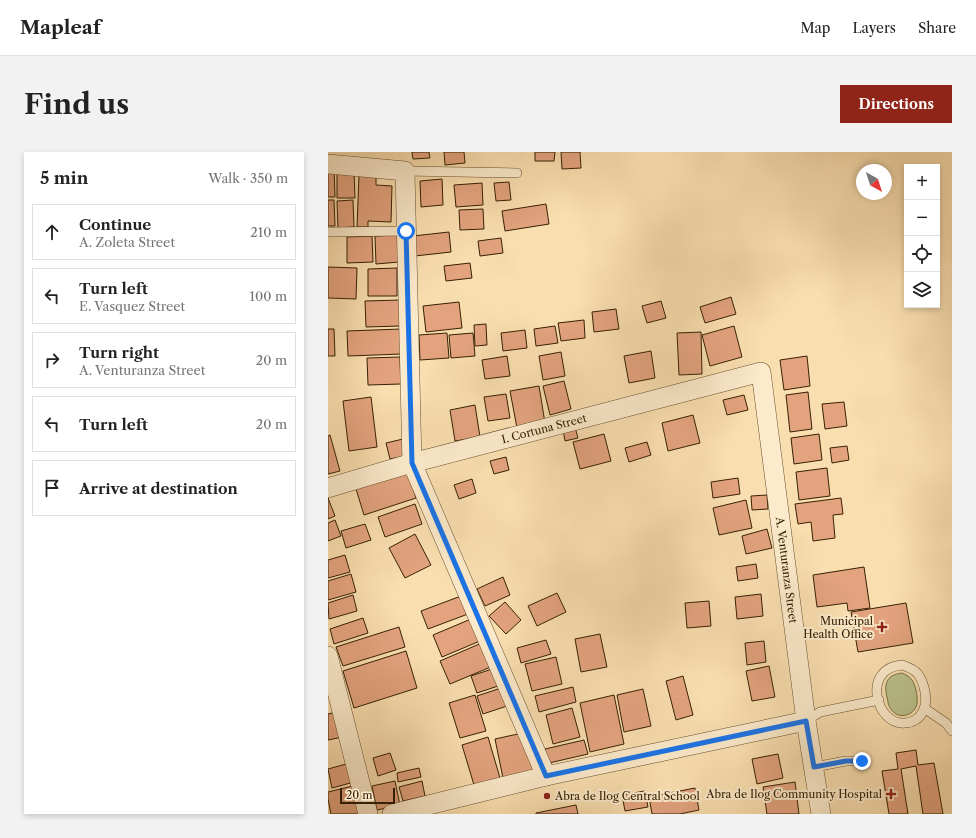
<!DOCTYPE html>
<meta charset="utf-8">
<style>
body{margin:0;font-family:"Libre Caslon Text",serif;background:#f2f2f2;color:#222}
.controls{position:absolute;right:12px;top:12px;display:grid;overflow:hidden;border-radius:0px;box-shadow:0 2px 6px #0003}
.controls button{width:36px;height:36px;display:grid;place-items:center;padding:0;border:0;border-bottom:1px solid #e0e0e0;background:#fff;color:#222;font:20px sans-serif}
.compass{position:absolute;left:528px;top:12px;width:36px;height:36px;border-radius:50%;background:#fff;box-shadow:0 2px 6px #0003;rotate:141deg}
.scale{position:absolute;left:12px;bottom:10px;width:55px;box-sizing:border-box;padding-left:4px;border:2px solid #372104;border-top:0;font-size:11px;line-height:14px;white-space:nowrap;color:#372104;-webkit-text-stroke:3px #fbeacb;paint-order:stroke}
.stop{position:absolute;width:12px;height:12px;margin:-9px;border:3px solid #1a73e8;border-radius:50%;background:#fff}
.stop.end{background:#1a73e8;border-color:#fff;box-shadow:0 1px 4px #0008}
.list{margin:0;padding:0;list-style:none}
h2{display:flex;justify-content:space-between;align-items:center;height:52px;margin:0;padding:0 16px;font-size:17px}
h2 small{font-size:13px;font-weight:400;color:#767676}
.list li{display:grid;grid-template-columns:26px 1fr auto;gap:12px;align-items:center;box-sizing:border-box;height:56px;margin:0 8px 8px;padding:0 8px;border:1px solid #e0e0e0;border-radius:0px}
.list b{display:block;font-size:15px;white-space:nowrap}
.list p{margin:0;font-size:13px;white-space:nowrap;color:#767676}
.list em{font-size:13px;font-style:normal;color:#767676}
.icon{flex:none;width:22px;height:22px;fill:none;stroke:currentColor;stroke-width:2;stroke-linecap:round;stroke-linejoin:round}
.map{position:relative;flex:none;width:624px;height:662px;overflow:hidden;border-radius:0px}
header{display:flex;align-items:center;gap:24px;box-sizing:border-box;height:56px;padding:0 20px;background:#fff;border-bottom:1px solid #e0e0e0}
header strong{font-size:19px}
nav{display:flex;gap:22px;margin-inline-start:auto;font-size:14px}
.intro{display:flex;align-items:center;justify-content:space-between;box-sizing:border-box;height:96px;padding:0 24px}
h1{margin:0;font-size:28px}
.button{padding:10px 18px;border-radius:0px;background:#8f2418;color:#fff;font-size:14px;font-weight:700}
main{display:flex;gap:24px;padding:0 24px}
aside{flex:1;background:#fff;border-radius:0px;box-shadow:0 2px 6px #0003}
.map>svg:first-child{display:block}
.green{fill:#bbc28c;stroke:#797248}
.building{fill:#e2a37e;stroke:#372104}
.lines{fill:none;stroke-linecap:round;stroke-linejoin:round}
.service-casing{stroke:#68502f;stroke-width:10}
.minor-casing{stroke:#68502f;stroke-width:20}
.service{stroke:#fbeacb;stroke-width:9}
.minor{stroke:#fbeacb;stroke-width:19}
.route{stroke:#1a73e8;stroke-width:5}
.poi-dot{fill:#8f2418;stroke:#fbeacb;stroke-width:1.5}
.labels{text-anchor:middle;stroke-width:4;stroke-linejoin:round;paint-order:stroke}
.street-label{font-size:11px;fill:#372104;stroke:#fbeacb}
.poi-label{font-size:11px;fill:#372104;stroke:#fbeacb;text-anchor:end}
</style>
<header>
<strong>Mapleaf</strong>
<nav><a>Map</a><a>Layers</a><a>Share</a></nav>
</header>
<div class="intro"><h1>Find us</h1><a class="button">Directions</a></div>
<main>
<aside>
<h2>5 min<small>Walk · 350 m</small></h2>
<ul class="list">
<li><svg class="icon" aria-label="ahead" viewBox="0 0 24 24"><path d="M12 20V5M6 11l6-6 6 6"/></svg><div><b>Continue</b><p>A. Zoleta Street</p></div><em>210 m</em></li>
<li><svg class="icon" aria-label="left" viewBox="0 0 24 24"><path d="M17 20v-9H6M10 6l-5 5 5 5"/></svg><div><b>Turn left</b><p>E. Vasquez Street</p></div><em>100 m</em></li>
<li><svg class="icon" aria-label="right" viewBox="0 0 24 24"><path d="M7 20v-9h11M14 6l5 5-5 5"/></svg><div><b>Turn right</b><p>A. Venturanza Street</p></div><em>20 m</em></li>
<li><svg class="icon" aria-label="left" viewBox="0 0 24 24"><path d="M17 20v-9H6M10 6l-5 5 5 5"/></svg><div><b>Turn left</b></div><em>20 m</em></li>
<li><svg class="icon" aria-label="arrive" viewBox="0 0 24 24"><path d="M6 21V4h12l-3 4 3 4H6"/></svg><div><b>Arrive at destination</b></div></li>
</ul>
</aside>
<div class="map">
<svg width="624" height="662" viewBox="0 0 624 662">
<rect width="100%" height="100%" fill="#f9deaf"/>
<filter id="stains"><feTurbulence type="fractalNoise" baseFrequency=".005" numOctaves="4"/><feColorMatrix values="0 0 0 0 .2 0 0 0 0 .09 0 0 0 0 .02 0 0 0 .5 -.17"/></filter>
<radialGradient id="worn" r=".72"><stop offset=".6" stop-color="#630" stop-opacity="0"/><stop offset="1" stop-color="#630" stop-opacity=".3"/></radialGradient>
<path class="green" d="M574,521c4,2 7,3 10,7 4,6 7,20 4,27 -5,10 -19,12 -25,2 -3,-3 -3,-8 -4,-12 -3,-13 -1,-22 15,-24z"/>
<path class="building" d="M84,0h17l1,6 -17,1z
M116,0h20l1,11 -20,2z
M207,0h20l-1,9h-19z
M233,0h19l1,16 -19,1z
M6,15l1,30h-7v-29z
M9,19h17l1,27h-18z
M31,24h17v9l16,1 -1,36 -23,-1v6h-11z
M114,27l1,26 -22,2 -1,-26z
M181,30l2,18 -15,1 -2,-18z
M154,31l1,22 -27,2 -2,-22z
M0,48h6l1,26h-7z
M25,48l1,27 -16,1 -1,-27z
M218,52l3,20 -44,7 -3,-20z
M155,57l1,20 -24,1 -1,-20z
M121,80l2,20 -36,4 -2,-20z
M70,83l1,27 -23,2 -1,-28z
M44,84l1,26 -26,1v-26z
M173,86l2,15 -23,3 -2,-15z
M142,111l2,15 -26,3 -2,-15z
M0,115l29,1 -1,31 -28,-1z
M69,116v28h-29v-27z
M403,145l5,17 -31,9 -5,-16z
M72,148l1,26 -35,1 -1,-26z
M333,149l5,17 -19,5 -5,-17z
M131,150l3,26 -36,4 -3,-26z
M288,157l3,20 -25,3 -2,-20z
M256,168l1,18 -24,3 -3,-18z
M158,172l1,21 -12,1 -1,-21z
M227,174l3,17 -22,3 -2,-17z
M406,174l8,31 -32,9 -8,-31z
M0,177h6l1,27h-7z
M73,177l1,25 -54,2 -1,-25z
M197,178l2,18 -24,3 -2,-18z
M373,180l1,42 -23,1 -2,-42z
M119,181l2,25 -29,2 -1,-25z
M145,181l2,23 -24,2 -2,-23z
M323,199l4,27 -26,5 -5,-27z
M233,200l4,24 -22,4 -4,-24z
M179,204l3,20 -25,3 -3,-19z
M479,204l3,30 -26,4 -4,-30z
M72,205l1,27 -33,1 -1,-27z
M236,229l7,28 -21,6 -7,-29z
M211,234l6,37 -28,5 -7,-37z
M480,240l4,37 -22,3 -4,-37z
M178,242l4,24 -22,3 -4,-24z
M416,243l4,15 -21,5 -4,-15z
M43,245l6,50 -28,4 -6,-50z
M516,250l3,24 -22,3 -3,-25z
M147,253l5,32 -25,4 -5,-31z
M365,263l7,28 -32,8 -6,-28z
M247,275l3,11 -13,3 -2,-11z
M276,282l7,27 -31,8 -7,-27z
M491,282l3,26 -28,4 -3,-26z
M2,283l10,36 -12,3v-38z
M75,287l3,17 -16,3 -4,-16z
M319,290l4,13 -22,7 -4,-14z
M519,294l2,14 -17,3 -2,-15z
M178,305l3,13 -15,4 -4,-13z
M499,316l3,28 -31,4 -3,-28z
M80,321l8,25 -52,17 -8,-26z
M410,326l2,16 -27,4 -2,-16z
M144,327l4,14 -17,6 -5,-14z
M439,343l1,14 -16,1 -1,-14z
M0,346l7,18 -7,3z
M513,346l2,16 -10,1 2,23 -22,3 -2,-19 -13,2 -3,-20z
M418,348l6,28 -33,7 -6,-27z
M87,352l7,20 -37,13 -7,-20z
M7,368l6,16 -13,5v-18z
M37,372l6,16 -25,8 -5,-17z
M439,377l5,19 -26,6 -4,-18z
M87,382l16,31 -26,13 -16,-30z
M17,403l5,17 -22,6v-18z
M428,412l2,14 -20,3 -2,-14z
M536,415l6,41 -22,3 -1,-8 -30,4 -4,-32z
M23,422l5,18 -28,8v-19z
M175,425l7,18 -25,11 -8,-17z
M229,441l9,19 -29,14 -9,-20z
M433,442l2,22 -26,3 -2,-22z
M25,443l4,16 -28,8 -1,-16z
M133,444l7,18 -40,15 -7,-18z
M381,449l2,25 -24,2 -2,-25z
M177,450l16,18 -15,14 -17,-18z
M578,451l7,40 -55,9 -7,-40z
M35,466l5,15 -34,11 -4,-15z
M143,467l9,22 -38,16 -9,-22z
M71,475l6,20 -62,19 -7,-19z
M272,482l7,33 -26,5 -6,-33z
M218,488l5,14 -30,9 -4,-15z
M436,489l2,21 -19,3 -2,-22z
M156,490l9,24 -43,18 -10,-23z
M78,499l11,37 -63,20 -11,-37z
M228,505l6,27 -30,7 -7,-27z
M441,514l6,31 -23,4 -6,-30z
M167,516l6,17 -24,8 -6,-17z
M355,524l10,39 -17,5 -10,-39z
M176,535l6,18 -27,9 -6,-18z
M245,535l3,15 -37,10 -4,-16z
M315,537l8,37 -27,6 -7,-37z
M147,543l11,36 -26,7 -11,-35z
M286,543l10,49 -34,8 -10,-49z
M244,556l8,29 -27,7 -7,-29z
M9,560l6,25 -15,3v-26z
M199,580l8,38 -32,8 -8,-39z
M160,585l12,41 -26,7 -12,-40z
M256,588l4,14 -39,9 -4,-14z
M588,598l2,15 16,-2 9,51h-20l-7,-48 -15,3 7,45h-19l-7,-43 16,-2 -2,-16z
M62,601l6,17 -18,6 -5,-18z
M450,602l5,24 -26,6 -5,-25z
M22,611l4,19 -22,6 -4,-19z
M91,616l2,9 -23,5 -1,-9z
M67,629l5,24 -23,5 -5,-24z
M94,629l3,15 -22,5 -4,-14z
M467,630l4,32h-32l-4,-27z
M29,633l6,28 -6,1h-26l-3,-15v-7z
M367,636l4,22 -19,4h-28l-3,-17z
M317,639l3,16 -23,4 -3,-16z
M248,653l2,9h-42v-1z"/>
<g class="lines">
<defs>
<path id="service" d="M77,19l112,2
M0,80l78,-1
M574,513c6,2 12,4 16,9 7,10 11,29 4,39 -3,6 -10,10 -17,10 -29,3 -44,-55 -3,-58z
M596,556l22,15 6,8
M478,569l14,-9 59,-12
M486,615l32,-6h16"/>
<g id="minor">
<path d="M0,12l77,7 7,292 134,313"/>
<path id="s1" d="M0,336l84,-25 349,-91 45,349 15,93"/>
<path d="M0,504l40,158"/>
<path d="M64,662l154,-38 260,-55"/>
</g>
</defs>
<use href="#service" class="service-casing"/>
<use href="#minor" class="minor-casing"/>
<use href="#service" class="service"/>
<use href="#minor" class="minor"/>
</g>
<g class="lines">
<path class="route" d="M78,79l6,232 134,313 260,-55 8,46 32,-6h16"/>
</g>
<g class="poi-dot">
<path d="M552 469h4v4h4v4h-4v4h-4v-4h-4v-4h4z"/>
<path d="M561 636h4v4h4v4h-4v4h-4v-4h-4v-4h4z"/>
<circle cx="219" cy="644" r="4"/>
</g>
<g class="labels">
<g class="street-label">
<text dy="4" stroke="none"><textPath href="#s1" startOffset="224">I. Cortuna Street</textPath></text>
<text dy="4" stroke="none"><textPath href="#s1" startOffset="648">A. Venturanza Street</textPath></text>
</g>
<g class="poi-label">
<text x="545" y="473">Municipal<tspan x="545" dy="13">Health Office</tspan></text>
<text x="554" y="646">Abra de Ilog Community Hospital</text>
<text x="227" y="648" text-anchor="start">Abra de Ilog Central School</text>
</g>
</g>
<rect width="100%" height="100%" filter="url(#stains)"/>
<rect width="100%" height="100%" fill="url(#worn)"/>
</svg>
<div class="controls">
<button>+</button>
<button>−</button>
<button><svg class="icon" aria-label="locate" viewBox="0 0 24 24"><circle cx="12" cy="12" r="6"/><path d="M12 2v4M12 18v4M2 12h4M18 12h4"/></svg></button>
<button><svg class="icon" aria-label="layers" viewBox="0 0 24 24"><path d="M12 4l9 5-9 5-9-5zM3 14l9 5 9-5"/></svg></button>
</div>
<svg class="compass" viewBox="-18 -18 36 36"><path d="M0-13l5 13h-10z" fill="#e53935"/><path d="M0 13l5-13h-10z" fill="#767676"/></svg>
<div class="scale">20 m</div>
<div class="stop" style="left:78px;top:79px"></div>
<div class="stop end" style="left:534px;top:609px"></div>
</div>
</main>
